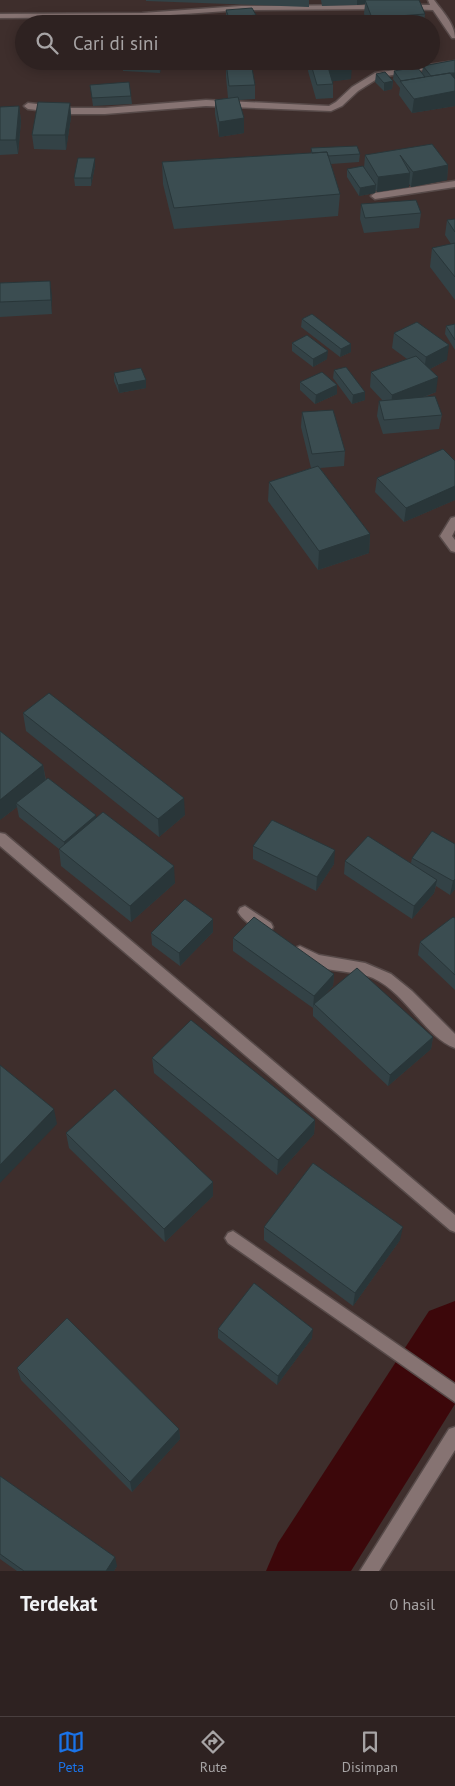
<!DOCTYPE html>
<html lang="id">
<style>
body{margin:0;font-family:"PT Sans",sans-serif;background:#3a2f2e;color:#f1f3f6}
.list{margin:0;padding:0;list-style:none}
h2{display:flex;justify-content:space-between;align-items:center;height:65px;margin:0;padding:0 20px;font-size:21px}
h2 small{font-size:16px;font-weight:400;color:#a7a4a5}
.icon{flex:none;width:28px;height:28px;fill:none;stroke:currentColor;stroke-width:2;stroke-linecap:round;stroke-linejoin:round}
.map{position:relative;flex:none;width:455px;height:1571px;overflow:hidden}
.search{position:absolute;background:#2e2221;box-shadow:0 2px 12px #0003;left:15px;right:15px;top:15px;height:55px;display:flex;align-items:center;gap:12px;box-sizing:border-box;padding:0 18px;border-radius:28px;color:#a7a4a5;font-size:19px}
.sheet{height:145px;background:#2e2221}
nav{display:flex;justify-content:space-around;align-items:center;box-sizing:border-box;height:70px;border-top:1px solid #493f3f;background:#2e2221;font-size:14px;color:#a7a4a5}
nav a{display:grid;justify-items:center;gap:2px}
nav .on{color:#1a73e8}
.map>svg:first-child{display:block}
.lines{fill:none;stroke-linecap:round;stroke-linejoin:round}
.river{fill:#3c070a;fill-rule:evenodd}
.minor-casing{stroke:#574a49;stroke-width:3}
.minor{fill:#867372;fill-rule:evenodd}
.wall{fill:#334246}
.shaded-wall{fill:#293639}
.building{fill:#3b4d51;stroke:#293639}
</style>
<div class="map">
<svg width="455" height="1571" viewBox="0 0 455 1571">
<rect width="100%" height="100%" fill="#3e2e2c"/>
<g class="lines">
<path class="river" d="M455,1301v103l-104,167h-85l12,-28 151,-232z"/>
<defs>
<path id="minor" d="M428,0h6c8,11 21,24 21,38h-3l-19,-28 -27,-1 -4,-2 4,-2h24z
M381,5l4,2 -1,2 -143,1 -99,7 -142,1v-4l142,-1 99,-7z
M455,61v4l-75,12 -22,14 -16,15 -11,5 -125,-5 -101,8h-33l-44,-5 -4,-3 4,-3 44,5h33l101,-8 123,6 7,-4 16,-15 23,-14z
M455,181v6l-80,12 -4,-3 4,-3z
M455,517v13l-3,6 3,4v12l-4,-1 -11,-15 11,-18z
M0,833l5,1 450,381v17l-5,-2 -450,-384z
M245,906l26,17 2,4 -2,4c-10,3 -28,-10 -33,-19l2,-4z
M300,946l19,9 46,8 26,11 21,17 43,43v14c-30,-11 -49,-55 -82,-70 -19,-9 -70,-5 -80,-26l2,-4z
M233,1231l222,153v18l-227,-159 -3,-5 3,-5z
M455,1427v23l-76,121h-19l89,-142z"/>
</defs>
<use href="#minor" class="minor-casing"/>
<use href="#minor" class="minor"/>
</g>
<path class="wall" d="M146,0h163v7l-163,-6z
M321,0h98l6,14 -1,10h-56l-4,-10 1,-10 -8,1 -35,1z
M226,10l30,5v8l-28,1 -2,-6z
M455,60v46l-43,7 -13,-18 1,-7 -7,-9 1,-8 28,2 1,-7z
M123,61h39l-2,12 -37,-2z
M206,61h36l-36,2z
M309,61h41l1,18 -18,2v17l-17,1 -8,-28z
M365,61h28l-27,2z
M226,62l29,23v14l-16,1 5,18v15l-25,4 -4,-23v-14l13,-2 -2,-21z
M376,74l17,7 -1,8 -8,2 -9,-9z
M90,85l41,11 1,8 -39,2z
M70,103l1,14 -5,33 -32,-1 -2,-14z
M19,106l2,15 -3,33 -18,1v-48z
M311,148l49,6 -1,8 -28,2 9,30 -2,22 -164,13 -11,-45 -1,-22 149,-9z
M365,155l83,10 -1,15 -36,7 -2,-3v3l-32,5 -1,-2 -1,3 -16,3 -12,-19v-8l17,-1z
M95,166l-4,20h-16l-1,-8z
M361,204l60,9 -2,15 -55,5 -4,-14z
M455,219v81l-25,-33 2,-19 19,-4 -6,-9 2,-15z
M50,281l2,33 -52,3v-34z
M302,319l49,33 -11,5 -39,-30z
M455,324v26l-10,-16 1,-8z
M394,333l53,27 -17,9 6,23 -14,6 20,17 -3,14 -56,5 -6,-18 2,-15h4l-13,-14 1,-15 36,-13 -15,-11z
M292,343l35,16 -14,8 -21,-16z
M334,370l31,30 -13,4 -19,-26z
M114,373l32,7v8l-27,5 -5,-12z
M300,382l37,12 -22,10 -15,-14z
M302,412l43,39 -1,15 -24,2 50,66 -1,19 -51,17 -50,-69 1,-19 42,-14 -10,-41z
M455,461v39l-51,22 -29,-30 2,-14z
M23,713l162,102 -26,22 -133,-106z
M43,765l3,15 50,35v3l79,65 -44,39 -70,-56 -2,-17 -40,-32 -2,-10 -17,13z
M455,844v45l-5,6 -14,-9 -2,7 -22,26 -68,-45 1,-13 66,2 1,-5z
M253,846l81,18 -18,27 -63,-32z
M455,918v72l-37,-35 2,-13z
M213,932l-33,34 -28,-21 -1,-12z
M233,938l101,36 -1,12 -8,8 108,43 -2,12 -43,37 -75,-70v-9v1l-80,-57z
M152,1058l163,62 -1,14 -37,41 -123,-102z
M66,1133l147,49v14l-48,46 -96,-94z
M264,1227l136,13 -47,66 -89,-66z
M218,1329l94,9 -35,47 -59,-47z
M17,1368l162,61 1,10 -48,53 -111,-112z
M0,1477l117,89 -3,5h-97l-17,-12z"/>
<path class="shaded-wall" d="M357,0h8v4l-8,1z
M256,15v8l-27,1v-6z
M159,61h3l-2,12z
M352,65l-1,14 -23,3v-15z
M455,73v7l-23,-3z
M393,81l-1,8 -8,2v-8z
M455,91v15l-43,7 2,-14z
M70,103l1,14 -5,33 -1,-15z
M19,106l2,15 -3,33 -2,-14z
M244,118v15l-25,4v-15z
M95,158v8l-4,20v-8z
M448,165l-1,15 -36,7 2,-15z
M410,173l-1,14 -32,5 1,-15z
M376,185l-1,8 -16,3 1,-8z
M50,281l2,14v19l-1,-14z
M351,344v8l-11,5 1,-8z
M449,345l-2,15 -23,12 2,-15z
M328,351l-1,8 -14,8v-8z
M438,377l-2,15 -45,17 1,-14z
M146,380v8l-27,5 -1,-8z
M337,385v9l-22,10 1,-9z
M365,392v8l-13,4 1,-9z
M455,486v14l-51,22 2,-14z
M370,534l-1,19 -51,17 1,-19z
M43,765l3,18 -30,20 1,4 -17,13v-20z
M184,798l1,17 -26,22 -1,-18z
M96,815l1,14 -31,26 -2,-13z
M335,850l-1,14 -18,27 1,-14z
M174,866l1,17 -44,39 -1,-16z
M455,879v10l-5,6 3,-14z
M437,880l-3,13 -22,26 2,-13z
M213,919v13l-33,34 -1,-13z
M334,974l-1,12 -18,19 -1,-1 -1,4 1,-12z
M433,1037l-2,12 -43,37 2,-11z
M54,1109l3,15 -57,59v-18z
M315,1120l-1,14 -37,41 1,-15z
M213,1182v14l-48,46 -1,-13z
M403,1227l-3,13 -47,66 2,-13z
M313,1329l-1,9 -35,47 1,-9z
M179,1429l1,10 -48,53 -2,-10z
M115,1557l2,9 -3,5h-8z"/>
<path class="building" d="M365,0h54l6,14 -53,4z
M252,8l4,7 -27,3 -3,-8z
M455,60v13h-5l-19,3 -8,-10z
M310,61h40l2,4 -24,2 5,17 -16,1z
M226,62h25l4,23 -26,1z
M417,67l8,10 -24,4 -7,-10z
M385,72l8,9 -9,2 -8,-9z
M450,73l5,6v12l-41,8 -14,-18z
M129,82l2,14 -39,2 -2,-13z
M238,97l6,21 -25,4 -4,-22z
M38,102l32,1 -5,32h-33z
M19,106l-3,34h-16v-33z
M432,144l16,21 -35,7 -13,-17 10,18 -32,4 -13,-22z
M357,146l3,8 -32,2 -1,-4 -15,1 -1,-5z
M327,152l13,42 -166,14 -12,-46z
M78,158h17l-4,20h-17z
M363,166l13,19 -16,3 -13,-19z
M416,200l5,13 -56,5 -4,-14z
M455,219v13l-8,-12z
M455,243v34l-23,-29z
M50,281l1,19 -51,2v-19z
M312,314l39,30 -10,5 -39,-30z
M417,322l32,23 -23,12 -32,-24z
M455,324v16l-9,-14z
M307,335l21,16 -15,8 -21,-16z
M416,356l22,21 -46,18 -21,-23z
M346,367l19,25 -12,3 -19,-25z
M141,368l5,12 -28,5 -4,-12z
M322,372l15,13 -21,10 -16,-13z
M435,396l7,19 -58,5 -5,-19z
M333,410l12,41 -33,3 -10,-42z
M443,449l12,12v25l-49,22 -29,-30z
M318,466l52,68 -51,17 -50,-69z
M49,693l135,105 -26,21 -135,-106z
M0,731l43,34 -43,35z
M48,778l48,37 -32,27 -48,-39z
M103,812l71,54 -44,40 -71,-57z
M272,820l63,30 -18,27 -64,-31z
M432,831l23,13v35l-2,2 -41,-23z
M368,836l69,44 -23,26 -69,-45z
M185,899l28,20 -34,34 -28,-20z
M254,917l80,57 -20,22 -81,-58z
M453,917l2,1v57l-35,-33z
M357,968l76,69 -43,38 -76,-71z
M191,1020l124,100 -37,40 -126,-102z
M0,1065l54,44 -54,56z
M115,1089l98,93 -49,47 -98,-96z
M313,1163l90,64 -48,66 -91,-66z
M254,1283l59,46 -35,47 -60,-47z
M67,1318l112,111 -49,53 -113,-114z
M0,1476l115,81 -9,14h-82l-24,-17z"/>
</svg>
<div class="search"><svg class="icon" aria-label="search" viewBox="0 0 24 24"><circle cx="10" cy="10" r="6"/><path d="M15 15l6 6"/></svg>Cari di sini</div>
</div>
<section class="sheet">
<h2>Terdekat<small>0 hasil</small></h2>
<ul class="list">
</ul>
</section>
<nav>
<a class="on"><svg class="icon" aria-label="map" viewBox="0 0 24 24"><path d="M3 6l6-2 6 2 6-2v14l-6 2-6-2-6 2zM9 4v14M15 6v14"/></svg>Peta</a>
<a><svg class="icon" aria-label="directions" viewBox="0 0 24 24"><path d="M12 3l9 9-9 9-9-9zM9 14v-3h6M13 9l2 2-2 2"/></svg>Rute</a>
<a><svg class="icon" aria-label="saved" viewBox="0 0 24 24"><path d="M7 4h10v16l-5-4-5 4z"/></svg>Disimpan</a>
</nav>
